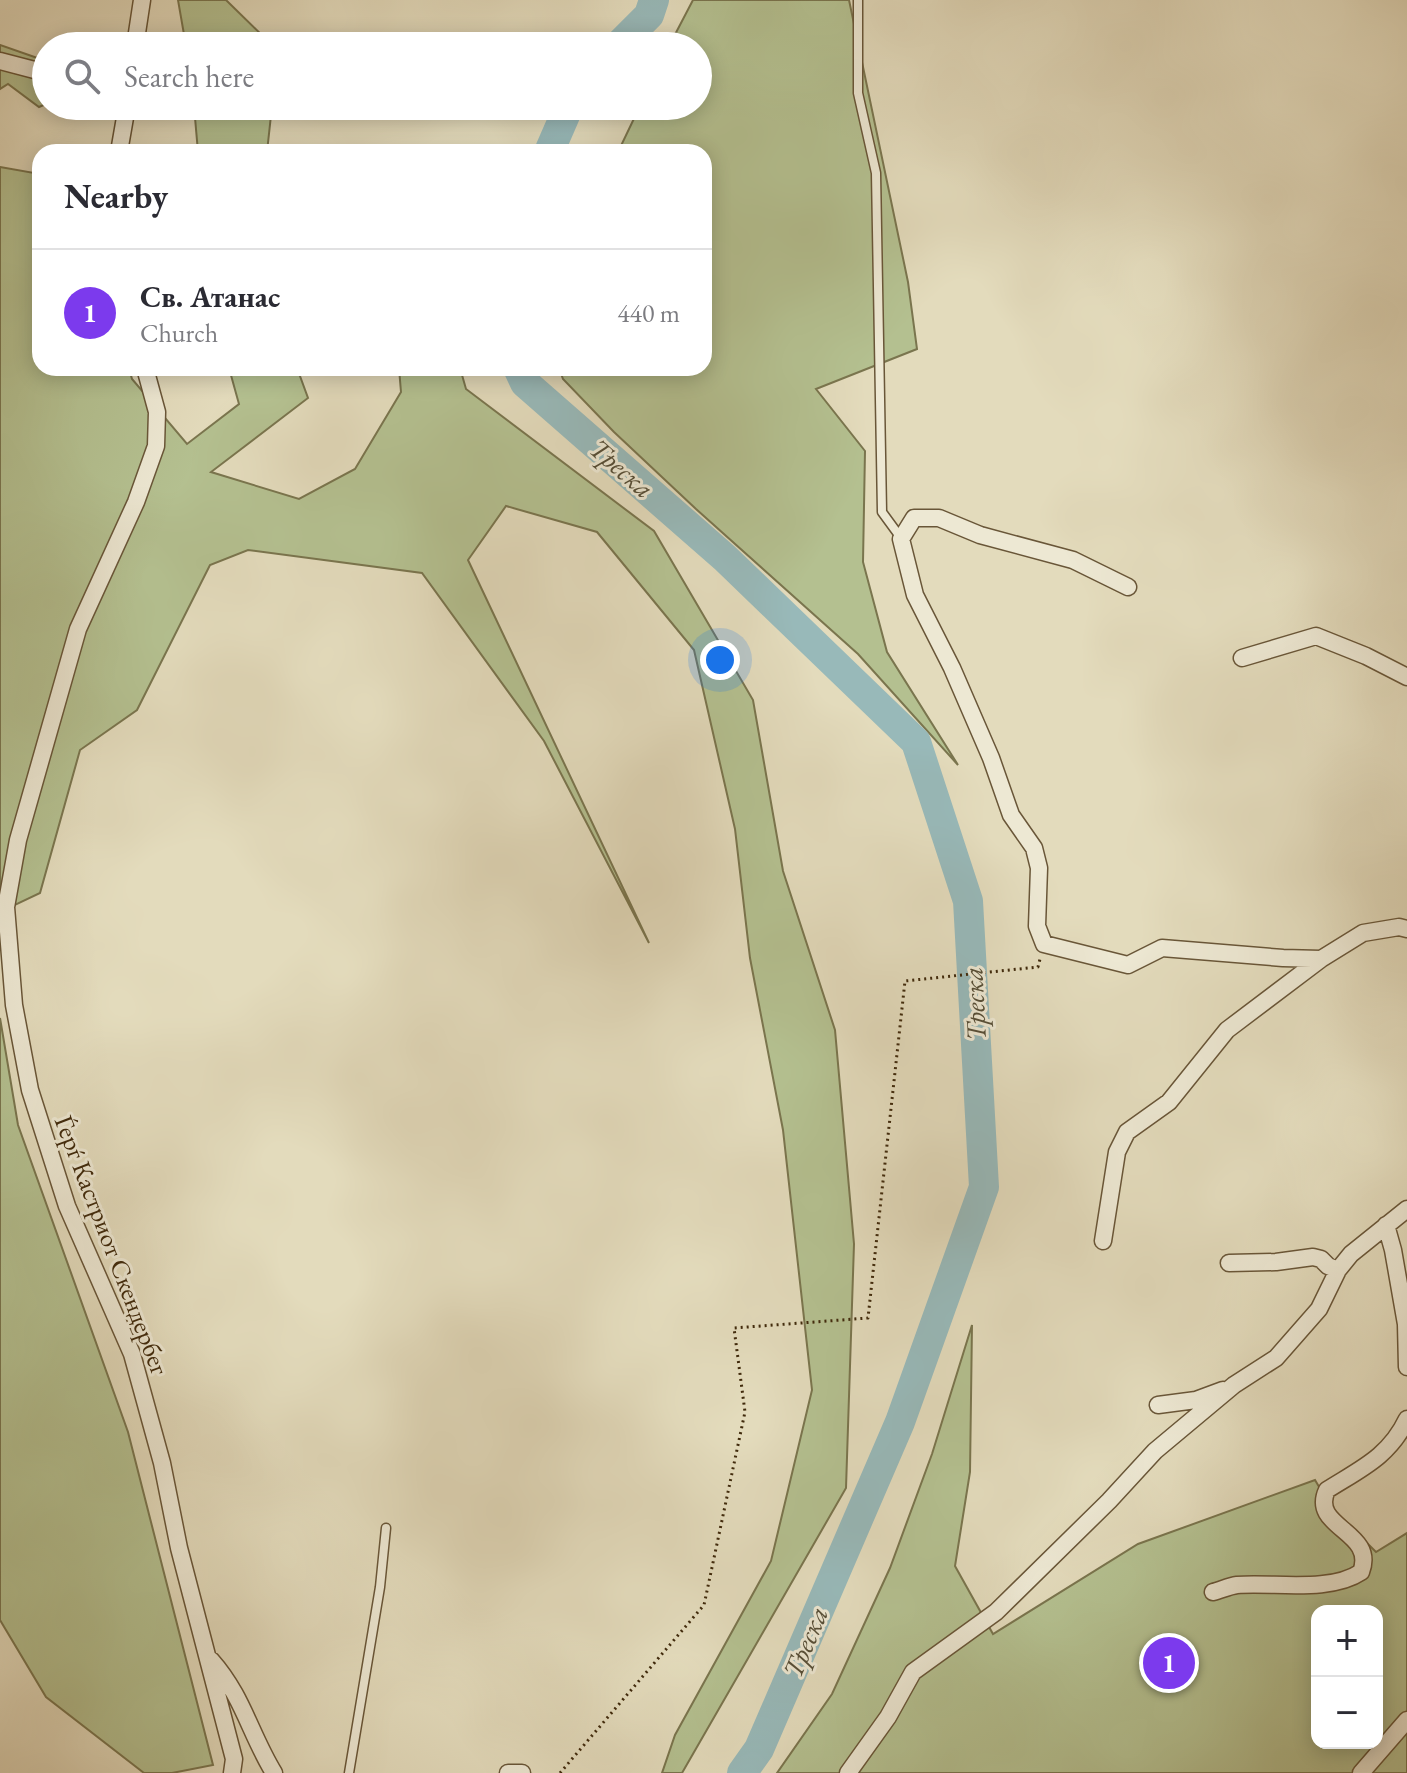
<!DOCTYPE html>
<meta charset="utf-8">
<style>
body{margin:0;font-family:"EB Garamond",serif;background:#f7f7f7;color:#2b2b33}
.controls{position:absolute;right:24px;bottom:24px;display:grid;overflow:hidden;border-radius:16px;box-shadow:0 4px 20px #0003}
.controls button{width:72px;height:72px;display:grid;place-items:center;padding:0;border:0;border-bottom:2px solid #e1e1e2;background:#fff;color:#2b2b33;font:40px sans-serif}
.you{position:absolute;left:720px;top:660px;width:28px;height:28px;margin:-20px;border:6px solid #fff;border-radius:50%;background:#1a73e8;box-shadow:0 0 0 12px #1a73e833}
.badge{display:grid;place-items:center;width:52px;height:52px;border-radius:50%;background:#7c3aed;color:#fff;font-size:26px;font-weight:700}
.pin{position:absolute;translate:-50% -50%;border:4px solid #fff;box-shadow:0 2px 8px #0006}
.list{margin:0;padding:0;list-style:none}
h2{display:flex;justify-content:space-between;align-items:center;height:104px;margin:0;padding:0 32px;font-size:34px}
h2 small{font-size:26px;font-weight:400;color:#7c7c81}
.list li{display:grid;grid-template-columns:52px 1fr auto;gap:24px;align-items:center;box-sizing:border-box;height:128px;padding:0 32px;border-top:2px solid #e1e1e2}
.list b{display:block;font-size:30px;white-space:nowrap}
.list p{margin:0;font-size:26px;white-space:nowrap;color:#7c7c81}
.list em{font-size:26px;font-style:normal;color:#7c7c81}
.icon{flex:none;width:44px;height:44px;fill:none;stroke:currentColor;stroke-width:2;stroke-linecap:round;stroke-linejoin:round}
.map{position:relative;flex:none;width:1407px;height:1773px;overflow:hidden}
.search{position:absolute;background:#fff;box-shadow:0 4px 20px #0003;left:32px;top:32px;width:680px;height:88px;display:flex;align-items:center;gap:20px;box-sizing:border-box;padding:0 28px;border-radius:44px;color:#7c7c81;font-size:30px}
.panel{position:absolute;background:#fff;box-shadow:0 4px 20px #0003;left:32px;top:144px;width:680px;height:232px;border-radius:24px}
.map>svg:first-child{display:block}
.green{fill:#b4c090;stroke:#7a754e;stroke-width:2;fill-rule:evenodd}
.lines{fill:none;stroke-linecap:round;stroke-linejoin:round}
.river{stroke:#98b9b9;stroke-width:30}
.building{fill:#dea68b;stroke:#402a0c;stroke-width:2}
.service-casing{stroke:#695638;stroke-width:11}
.minor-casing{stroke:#695638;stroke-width:19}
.path{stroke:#402a0c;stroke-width:3;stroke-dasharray:2 4;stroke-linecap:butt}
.service{stroke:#ede8d3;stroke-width:8}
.minor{stroke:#ede8d3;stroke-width:16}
.labels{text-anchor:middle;stroke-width:6;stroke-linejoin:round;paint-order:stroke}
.street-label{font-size:26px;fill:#402a0c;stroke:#ede8d3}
.water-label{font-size:28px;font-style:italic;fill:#564e37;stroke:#ede8d3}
</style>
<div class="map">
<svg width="1407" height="1773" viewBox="0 0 1407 1773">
<rect width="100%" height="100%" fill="#e3dbbc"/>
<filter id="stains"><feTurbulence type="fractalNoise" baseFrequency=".0025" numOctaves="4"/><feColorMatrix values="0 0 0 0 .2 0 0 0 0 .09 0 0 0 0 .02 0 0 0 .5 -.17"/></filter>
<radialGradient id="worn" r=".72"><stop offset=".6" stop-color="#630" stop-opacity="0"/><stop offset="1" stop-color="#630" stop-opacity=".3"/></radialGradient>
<path class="green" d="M178,0h48l47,46h-87z
M693,0h156l59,282 9,67 -101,40 49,62 -2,111 24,90 71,113 -100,-111 -162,-145 -82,-77 -51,-53 -4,-11h145v-216h-86l22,-46h58v-60h-29z
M0,45l46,16v43l-7,3 -31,-23 -8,5z
M194,106h78l-5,46h-69z
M0,167l40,7v194h89l3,11 55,65 52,-40 -10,-36h68l11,30 -97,74 88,27 56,-30 46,-77 -2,-24h61l6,21 188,142 99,169 30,171 52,159 19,214 -8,244 -164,285h-20l13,-38 96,-174 41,-171 -29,-260 -33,-172 -15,-129 -41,-179 -97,-118 -91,-26 -38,54 181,383 -105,-202 -122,-168 -174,-23 -38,15 -73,145 -57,40 -40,143 -40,19z
M0,1018l18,107 110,307 85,333 -41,8h-28l-98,-76 -46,-77z
M972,1325l-2,147 -15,94 38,68 145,-90 177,-64 16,27 45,45 31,-19v240h-630l55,-79 58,-126 42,-114zM1317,1611h60v132h-60z"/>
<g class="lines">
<path class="river" d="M618,46l31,-31 5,-15
M549,152l20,-46
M518,368l7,15 200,175 191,184 52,159 16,286 -84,235 -141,327 -17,24"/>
</g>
<path class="building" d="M1152,1645l39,7 -6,30 -39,-8z"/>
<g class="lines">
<defs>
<path id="service" d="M858,0v93l18,80 6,339 19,26
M349,1773l31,-186 6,-59"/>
<path id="minor" d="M135,46l7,-46
M0,61l46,12
M119,152l8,-46
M145,368l12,44 -1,34 -20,56 -58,127 -60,211 -12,67 8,98 16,85 37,116 65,148 30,109 17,85 55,211 -2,14
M1128,587l-55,-27 -93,-25 -41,-17h-25l-13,21 14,56 37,73 39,90 20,57 23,33 5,20 -2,58 7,18 84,21 34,-17 121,10 38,1 42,-26 36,-6 8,2
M1242,658l74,-22 50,20 41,21
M1386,1225l7,25 13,74 1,43
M1103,1241l14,-89 10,-20 42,-30 58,-72 94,-71
M1229,1263l47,-1 37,-5 8,2 7,7 10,4
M1158,1405l38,-5 27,-10
M1213,1592c8,-2 16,-6 24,-7 37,-3 93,8 124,-13 16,-41 -52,-44 -34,-82 33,-21 62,-33 80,-71
M211,1660c32,36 39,74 63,113
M508,1773h14
M848,1773l40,-56 25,-45 83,-60 113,-111 46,-50 79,-66 42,-27 43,-49 19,-39 13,-16 56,-45
M1361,1773l46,-53"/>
</defs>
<use href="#service" class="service-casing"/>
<use href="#minor" class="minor-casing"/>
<path class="path" d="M560,1773l144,-168 41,-193 -11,-84 134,-10 37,-337 133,-14 2,-8"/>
<use href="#service" class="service"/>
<use href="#minor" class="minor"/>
</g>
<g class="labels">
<g class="street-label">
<text transform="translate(112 1245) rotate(69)" y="9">Ѓерѓ Кастриот Скендербег</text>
</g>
<g class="water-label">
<text transform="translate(622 468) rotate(41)" y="10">Треска</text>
<text transform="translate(974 1004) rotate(-93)" y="10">Треска</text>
<text transform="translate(805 1642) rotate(-67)" y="10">Треска</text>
</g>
</g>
<rect width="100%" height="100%" filter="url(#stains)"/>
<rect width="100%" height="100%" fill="url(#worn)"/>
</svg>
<div class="controls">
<button>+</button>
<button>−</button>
</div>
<div class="you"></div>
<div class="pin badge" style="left:1169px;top:1663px">1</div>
<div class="search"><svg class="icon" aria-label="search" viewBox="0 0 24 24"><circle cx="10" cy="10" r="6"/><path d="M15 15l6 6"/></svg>Search here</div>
<section class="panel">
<h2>Nearby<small></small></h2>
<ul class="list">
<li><span class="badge">1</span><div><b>Св. Атанас</b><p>Church</p></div><em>440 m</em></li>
</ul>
</section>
</div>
